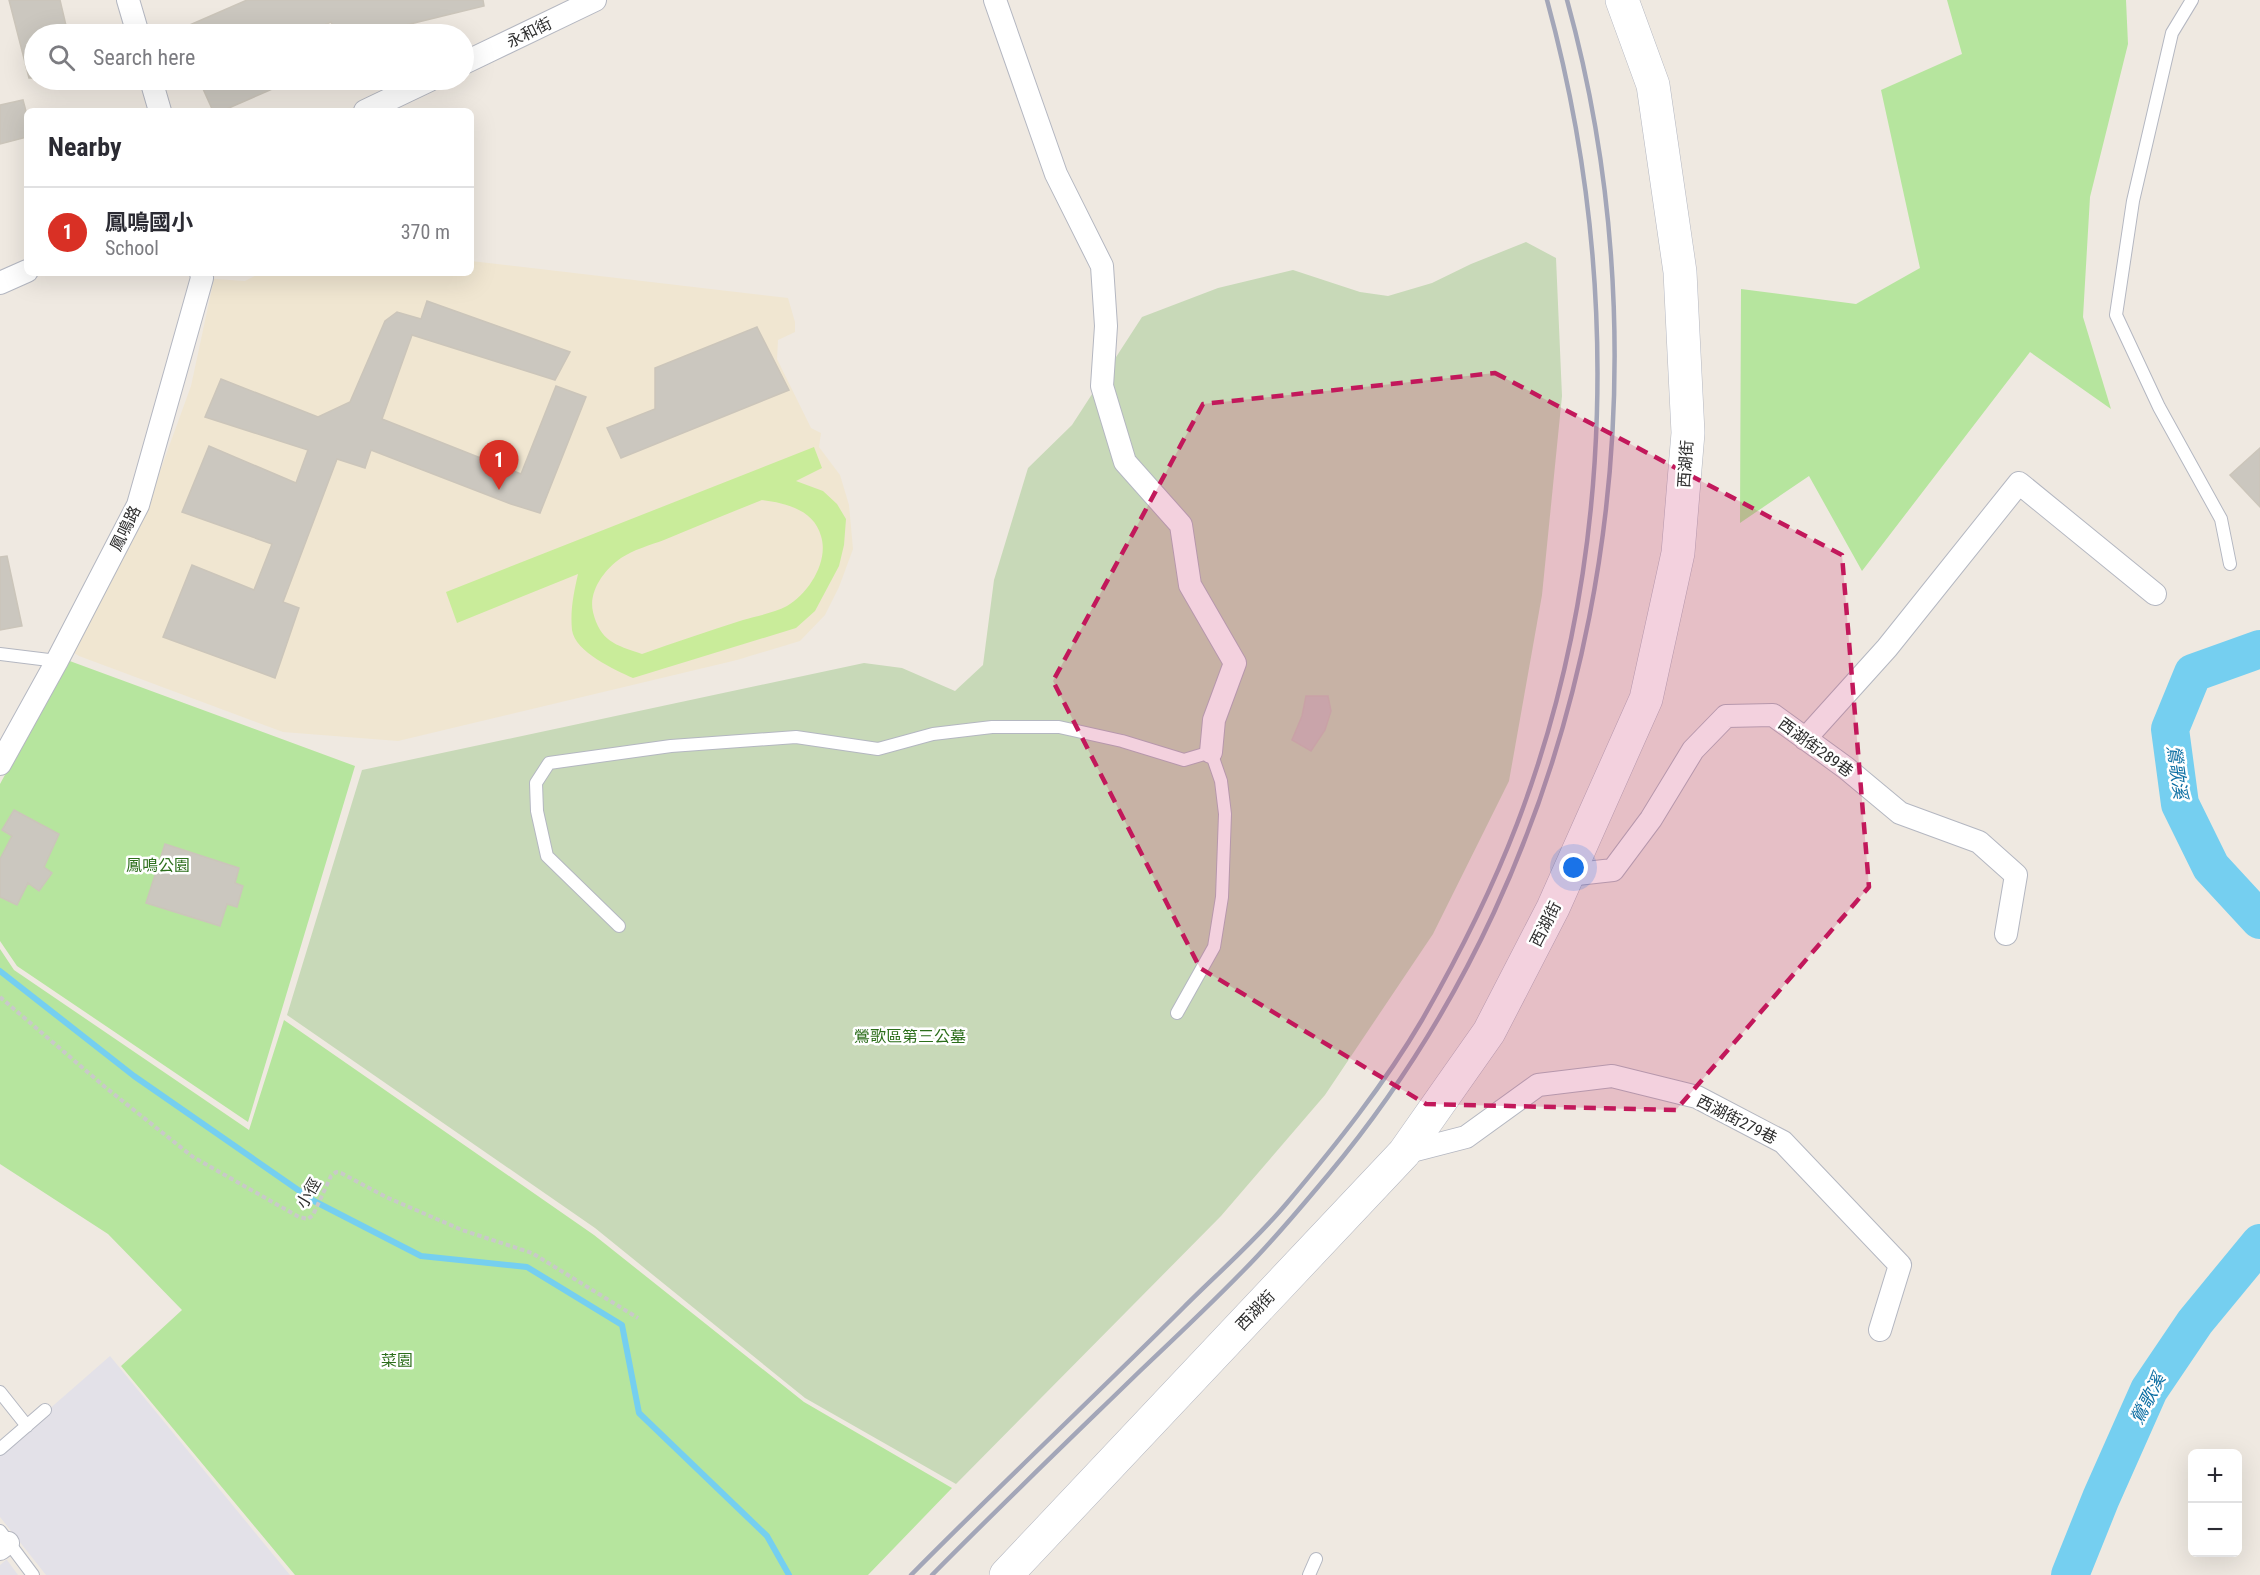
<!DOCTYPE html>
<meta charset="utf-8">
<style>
body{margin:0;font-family:"Roboto Condensed","Noto Sans TC",sans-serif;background:#f2f2f3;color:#2b2b33}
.controls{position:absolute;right:18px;bottom:18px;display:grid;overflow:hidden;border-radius:9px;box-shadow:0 6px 24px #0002}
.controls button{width:54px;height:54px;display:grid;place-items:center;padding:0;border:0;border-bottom:2px solid #e1e1e2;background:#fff;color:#2b2b33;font:30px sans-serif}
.you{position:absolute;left:1574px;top:868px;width:21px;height:21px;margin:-15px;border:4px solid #fff;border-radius:50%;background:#1a73e8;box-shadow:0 0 0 9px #1a73e833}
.badge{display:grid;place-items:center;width:39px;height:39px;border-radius:50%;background:#d93025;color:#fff;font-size:20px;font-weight:700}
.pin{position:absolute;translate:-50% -50px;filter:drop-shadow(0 2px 3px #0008)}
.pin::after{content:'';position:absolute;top:32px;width:21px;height:18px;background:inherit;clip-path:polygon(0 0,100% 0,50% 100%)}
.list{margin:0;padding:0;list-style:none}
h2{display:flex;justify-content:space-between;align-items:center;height:78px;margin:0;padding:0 24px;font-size:26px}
h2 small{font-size:20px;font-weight:400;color:#7c7c81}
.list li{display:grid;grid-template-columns:39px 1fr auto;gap:18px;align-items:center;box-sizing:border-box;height:90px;padding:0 24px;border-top:2px solid #e1e1e2}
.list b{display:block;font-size:22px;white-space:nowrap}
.list p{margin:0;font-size:20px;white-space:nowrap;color:#7c7c81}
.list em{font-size:20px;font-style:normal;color:#7c7c81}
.icon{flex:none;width:33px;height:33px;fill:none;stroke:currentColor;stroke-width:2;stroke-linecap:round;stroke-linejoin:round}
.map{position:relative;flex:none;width:2260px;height:1575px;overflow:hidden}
.search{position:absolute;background:#fff;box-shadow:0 6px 24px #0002;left:24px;top:24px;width:450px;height:66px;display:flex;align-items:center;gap:15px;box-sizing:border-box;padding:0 21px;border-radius:33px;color:#7c7c81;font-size:22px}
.panel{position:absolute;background:#fff;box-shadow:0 6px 24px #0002;left:24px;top:108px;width:450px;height:168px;border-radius:9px}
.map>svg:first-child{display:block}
.industrial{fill:#e3e1e8}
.education{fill:#f0e6d1}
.green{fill:#b6e59e}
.cemetery{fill:#c8d9b8}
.pitch{fill:#c9ec9a;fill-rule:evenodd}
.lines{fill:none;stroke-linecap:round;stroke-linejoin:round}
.stream{stroke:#75cff0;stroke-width:6}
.river{stroke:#75cff0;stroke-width:38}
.building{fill:#cbc7bf;stroke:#cbc5ba;stroke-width:1.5}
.lane-casing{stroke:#b4b7c1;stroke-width:14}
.street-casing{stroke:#b4b7c1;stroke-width:24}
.secondary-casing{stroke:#b4b7c1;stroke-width:34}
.path{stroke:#c9c9c9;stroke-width:4;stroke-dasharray:4.5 3;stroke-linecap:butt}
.lane{stroke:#fff;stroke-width:12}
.street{stroke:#fff;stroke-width:22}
.secondary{stroke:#fff;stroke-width:33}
.rail{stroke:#a3a6b8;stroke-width:4.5}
.marked{fill:#c2185b;fill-opacity:0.2;stroke:#c2185b;stroke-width:4.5;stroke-dasharray:12 8;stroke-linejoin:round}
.labels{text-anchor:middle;stroke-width:5;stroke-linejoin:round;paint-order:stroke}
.street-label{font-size:16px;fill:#2e2e2e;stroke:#fff}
.park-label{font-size:16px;fill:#2c6e1b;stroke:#fff}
.water-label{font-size:18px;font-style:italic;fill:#0d6fa3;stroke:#fff}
</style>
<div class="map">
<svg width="2260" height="1575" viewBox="0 0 2260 1575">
<rect width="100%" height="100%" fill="#efe9e1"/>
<path class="industrial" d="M110,1356l180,219h-244l-46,-58v-65z
M6,1560h1l11,15h-18v-10z"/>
<path class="education" d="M471,261l317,37 7,24v10l-17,8 -1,19 34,69 10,5 -2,14 21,28 9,30 4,44 -14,38 -14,28 -25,26 -63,19 -339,81 -115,-9 -204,-76 -11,-7 79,-142 44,-121 23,-107 31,2 15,-8h211z"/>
<path class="green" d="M1947,0h179l2,44 -38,153 -7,120 28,92 -81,-57 -168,219 -53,-95 -69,47 1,-234 115,15 64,-36 -39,-178 81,-36z
M67,660l288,106 -107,356 -231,-156 -17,-25v-157z
M0,949l14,21 235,160 35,-110 310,215 210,167 148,86 -84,87h-573l-174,-209 61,-56 -74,-76 -108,-70z"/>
<path class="cemetery" d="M1526,242l30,16 6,138 -20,199 -33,186 -76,153 -108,161 -104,121 -265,268 -151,-86 -210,-170 -308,-213 75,-245 502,-107 38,5 53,23 28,-26 11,-85 34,-112 44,-43 70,-108 76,-29 75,-18 67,22 28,4 44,-13 39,-19z"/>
<path class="pitch" d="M814,447l8,21 -26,13 27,10 14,13 9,15 -2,26 -5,21 -24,45 -19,17 -163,50c-18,-8 -58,-26 -61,-48 -2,-20 2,-38 6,-56l-121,49 -11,-31zM762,500c24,3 52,10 59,36 8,25 -12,57 -34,70 -13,7 -31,10 -44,14 -34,11 -68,22 -101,34 -27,-9 -42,-13 -49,-42 -5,-21 12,-43 28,-54 12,-8 29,-13 43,-18 32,-13 65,-27 98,-40z"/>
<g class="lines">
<path class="stream" d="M0,971l134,105 180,125 107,55 106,11 95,58 17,88 128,123 22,39"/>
<path class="river" d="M2260,649l-67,24 -23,56 10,75 31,63 49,53
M2070,1575l31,-77 48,-108 46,-68 65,-79"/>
</g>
<path class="building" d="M9,0h51l8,34h-34v44h-5z
M247,0h236l1,6 -78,19 -18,9h-51l-6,-12 -26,12h-136z
M199,80h94l-71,31h-9z
M23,100l4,15v22l-27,7v-39z
M427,301l143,51 -15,28 -143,-45 -30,84 139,55 35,-88 30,11 -46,116 -29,-9 -140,-54 -6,18 -28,-9 -54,143 16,6 -24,70 -112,-41 29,-72 62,25 18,-46 -90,-32 27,-66 87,37 12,-33 -103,-33 16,-38 97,38 32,-15 35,-81 12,-9 24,7z
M757,327l32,63 -168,68 -14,-30 48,-19v-41z
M2260,448v59l-30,-32z
M7,556l15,70 -22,4v-73z
M1306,696h22l3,15 -6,19 -14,21 -19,-11 10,-24z
M14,810l45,24 -15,33 8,6 -13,18 -11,-8 -11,22 -17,-8v-38l12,-23 -10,-6z
M165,844l74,24 -4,15 8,3 -6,21 -10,-3 -7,22 -74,-23z"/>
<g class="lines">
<defs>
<path id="lane" d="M2192,0l-20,33 -39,168 -17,114 43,92 62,112 9,45
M0,654l57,7
M619,926l-72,-70 -10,-45 -1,-28 13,-20 122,-17 125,-9 82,12 55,-15 59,-7h67l63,14 62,19 27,-8 10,29 4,33 -3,83 -8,50 -37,66
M0,1392l27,34
M0,1449l45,-39
M0,1531l33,44
M1309,1575l7,-16"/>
<path id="street" d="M128,0l10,34
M995,0l61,174 46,92 4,60 -4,60 23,76 56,63 9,60 45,78 -21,57 -3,32
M464,63l131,-63
M151,80l9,31
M365,111l65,-31
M0,283l27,-12
M1805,739l82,-91 132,-165 136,111
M0,764l57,-103 81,-156 64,-227 -1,-5
M1568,875l45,-5 38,-51 42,-69 33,-34 47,-1 73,53 54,45 79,29 37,33 -10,59
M1404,1153l62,-16 72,-52 74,-9 85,21 86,45 117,123 -20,65
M0,1549l8,-6"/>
<path id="secondary" d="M1006,1575l398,-422 85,-121 64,-124 93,-209 32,-146 10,-120 -8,-161 -27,-187 -31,-85"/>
</defs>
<use href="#lane" class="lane-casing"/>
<use href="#street" class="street-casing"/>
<use href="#secondary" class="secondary-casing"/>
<path class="path" d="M0,997l105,90 88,70 106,60 9,2 5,-4 18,-39 5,-4 5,1 45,24 76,33 70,23 106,65"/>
<use href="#lane" class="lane"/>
<use href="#street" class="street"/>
<use href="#secondary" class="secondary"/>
<path class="rail" d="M911,1575c90,-91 183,-178 273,-268 34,-34 72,-67 103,-104 48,-57 97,-118 135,-183 36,-63 69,-128 95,-196 100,-262 103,-556 30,-824
M932,1575c68,-69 138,-136 208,-204 35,-33 70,-66 104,-101 30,-30 57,-63 84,-95 268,-320 349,-776 239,-1175"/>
</g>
<path class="marked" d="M1495,373l347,182 27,332 -193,223 -250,-6 -226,-136 -147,-287 150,-277z"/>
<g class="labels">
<g class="street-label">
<text transform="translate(529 32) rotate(-26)" y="6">永和街</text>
<text transform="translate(1685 464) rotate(-86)" y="6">西湖街</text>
<text transform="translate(125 528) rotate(-64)" y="6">鳳鳴路</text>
<text transform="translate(1816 747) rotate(36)" y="6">西湖街289巷</text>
<text transform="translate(1545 924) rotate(-63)" y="6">西湖街</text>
<text transform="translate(1737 1119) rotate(27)" y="6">西湖街279巷</text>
<text transform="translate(308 1193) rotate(-60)" y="6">小徑</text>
<text transform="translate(1255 1310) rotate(-46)" y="6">西湖街</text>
</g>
<g class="park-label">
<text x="158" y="871">鳳鳴公園</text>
<text x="910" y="1042">鶯歌區第三公墓</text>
<text x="397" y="1366">菜園</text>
</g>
<g class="water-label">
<text transform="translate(2177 772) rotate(82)" y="6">鶯歌溪</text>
<text transform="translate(2148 1399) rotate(-63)" y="6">鶯歌溪</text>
</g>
</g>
</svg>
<div class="controls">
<button>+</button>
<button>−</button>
</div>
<div class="you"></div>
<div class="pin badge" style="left:499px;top:490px">1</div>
<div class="search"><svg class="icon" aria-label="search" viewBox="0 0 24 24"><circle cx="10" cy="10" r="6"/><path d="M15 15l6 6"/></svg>Search here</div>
<section class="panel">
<h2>Nearby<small></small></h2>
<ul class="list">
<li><span class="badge">1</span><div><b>鳳鳴國小</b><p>School</p></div><em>370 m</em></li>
</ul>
</section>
</div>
